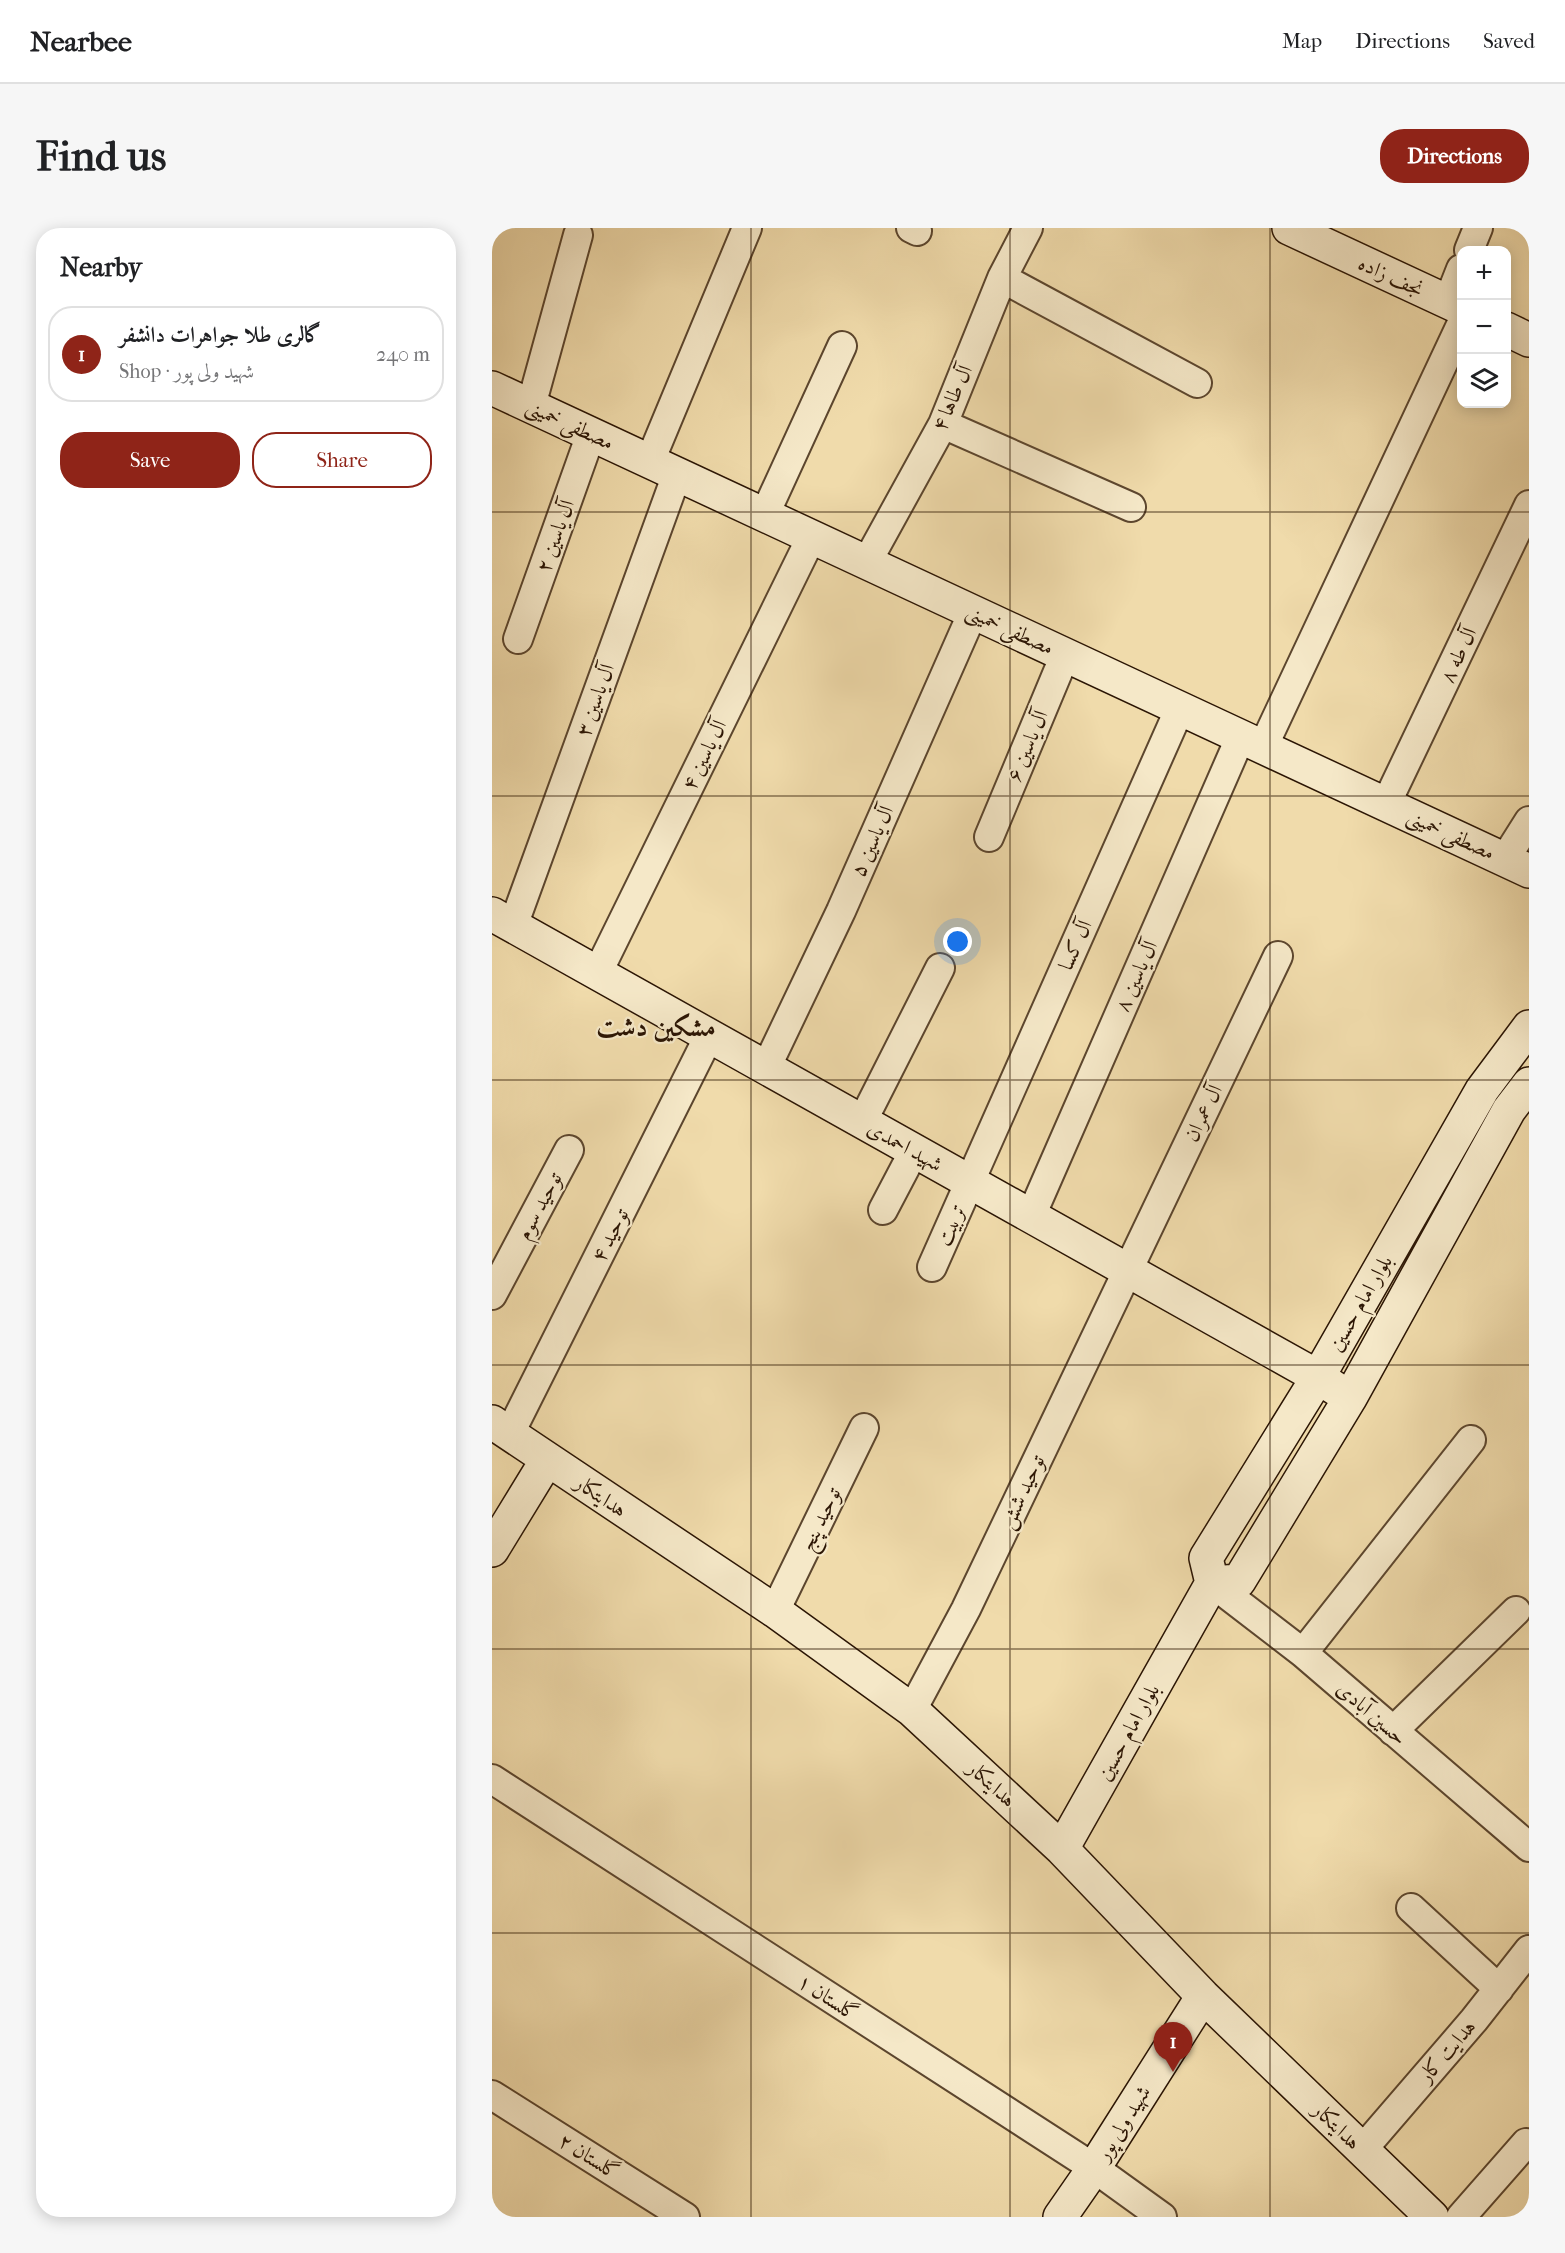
<!DOCTYPE html>
<meta charset="utf-8">
<style>
body{margin:0;font-family:"IM FELL French Canon",Amiri,serif;background:#f6f6f6;color:#202124}
.controls{position:absolute;right:18px;top:18px;display:grid;overflow:hidden;border-radius:12px;box-shadow:0 3px 15px #0003}
.controls button{width:54px;height:54px;display:grid;place-items:center;padding:0;border:0;border-bottom:2px solid #e0e0e0;background:#fff;color:#202124;font:30px sans-serif}
.you{position:absolute;left:466px;top:714px;width:21px;height:21px;margin:-15px;border:4px solid #fff;border-radius:50%;background:#1a73e8;box-shadow:0 0 0 9px #1a73e833}
.badge{display:grid;place-items:center;width:39px;height:39px;border-radius:50%;background:#8f2418;color:#fff;font-size:20px;font-weight:700}
.pin{position:absolute;translate:-50% -50px;filter:drop-shadow(0 2px 3px #0008)}
.pin::after{content:'';position:absolute;top:32px;width:21px;height:18px;background:inherit;clip-path:polygon(0 0,100% 0,50% 100%)}
.list{margin:0;padding:0;list-style:none}
h2{display:flex;justify-content:space-between;align-items:center;height:78px;margin:0;padding:0 24px;font-size:26px}
h2 small{font-size:20px;font-weight:400;color:#757577}
.list li{display:grid;grid-template-columns:39px 1fr auto;gap:18px;align-items:center;box-sizing:border-box;height:96px;margin:0 12px 12px;padding:0 12px;border:2px solid #e0e0e0;border-radius:24px}
.list b{display:block;font-size:22px;white-space:nowrap}
.list p{margin:0;font-size:20px;white-space:nowrap;color:#757577}
.list em{font-size:20px;font-style:normal;color:#757577}
.actions{display:flex;gap:12px;padding:18px 24px}
.actions a{flex:1;padding:14px 0;border:2px solid #8f2418;border-radius:24px;text-align:center;font-size:21px;color:#8f2418}
.actions .main{background:#8f2418;color:#fff}
.icon{flex:none;width:33px;height:33px;fill:none;stroke:currentColor;stroke-width:2;stroke-linecap:round;stroke-linejoin:round}
.map{position:relative;flex:none;width:1037px;height:1989px;overflow:hidden;border-radius:24px}
header{display:flex;align-items:center;gap:36px;box-sizing:border-box;height:84px;padding:0 30px;background:#fff;border-bottom:2px solid #e0e0e0}
header strong{font-size:28px}
nav{display:flex;gap:33px;margin-inline-start:auto;font-size:21px}
.intro{display:flex;align-items:center;justify-content:space-between;box-sizing:border-box;height:144px;padding:0 36px}
h1{margin:0;font-size:42px}
.button{padding:15px 27px;border-radius:24px;background:#8f2418;color:#fff;font-size:21px;font-weight:700}
main{display:flex;gap:36px;padding:0 36px}
aside{flex:1;background:#fff;border-radius:24px;box-shadow:0 3px 15px #0003}
.map>svg:first-child{display:block}
.lines{fill:none;stroke-linecap:round;stroke-linejoin:round}
.street-casing{stroke:#5c462e;stroke-width:32}
.secondary-casing{stroke:#2b1504;stroke-width:36}
.street{stroke:#f5e8c8;stroke-width:28}
.secondary{stroke:#f5e8c8;stroke-width:33}
.grid{fill:none;stroke:#2b1504;stroke-width:1.5;stroke-opacity:0.55}
.labels{text-anchor:middle;stroke-width:4.5;stroke-linejoin:round;paint-order:stroke}
.street-label{font-size:21px;fill:#2b1504;stroke:#f5e8c8}
.district-label{font-size:27px;font-weight:bold;fill:#2b1504;stroke:#f5e8c8}
</style>
<header>
<strong>Nearbee</strong>
<nav><a>Map</a><a>Directions</a><a>Saved</a></nav>
</header>
<div class="intro"><h1>Find us</h1><a class="button">Directions</a></div>
<main>
<aside>
<h2>Nearby<small></small></h2>
<ul class="list">
<li><span class="badge">1</span><div><b>گالری طلا جواهرات دانشفر</b><p>Shop · شهید ولی پور</p></div><em>240 m</em></li>
</ul>
<div class="actions"><a class="main">Save</a><a>Share</a></div>
</aside>
<div class="map">
<svg width="1037" height="1989" viewBox="0 0 1037 1989">
<rect width="100%" height="100%" fill="#f0dbab"/>
<filter id="stains"><feTurbulence type="fractalNoise" baseFrequency=".00333" numOctaves="4"/><feColorMatrix values="0 0 0 0 .2 0 0 0 0 .09 0 0 0 0 .02 0 0 0 .5 -.17"/></filter>
<radialGradient id="worn" r=".72"><stop offset=".6" stop-color="#630" stop-opacity="0"/><stop offset="1" stop-color="#630" stop-opacity=".3"/></radialGradient>
<g class="lines">
<defs>
<path id="street" d="M419,0l6,3
M977,22l9,-22
M510,50l195,105
M956,74l13,-33
M39,178l47,-171
M451,196l188,83
M158,233l97,-233
M273,286l77,-168
M375,334l76,-138 59,-146 26,-50
M26,411l73,-205
M771,519l198,-422
M894,576l143,-299
M497,609l76,-182
M1013,631l24,-38
M21,698l164,-452
M105,746l215,-438
M274,840l75,-157 132,-299
M370,894l78,-154
M391,982l31,-59
M539,988l210,-480
M440,1039l248,-559
M0,1067l77,-145
M18,1205l199,-397
M720,1355l91,70 226,194
M283,1383l89,-183
M811,1425l168,-213
M420,1482l54,-101 312,-653
M901,1503l123,-120
M0,1551l602,389 68,49
M919,1680l88,81
M0,1867l193,122
M870,1922l112,-130 55,-70
M969,1989l65,-74 3,2"/>
<path id="secondary" d="M797,0l172,80
M1014,101l23,11
M0,160l1037,483
M0,686l826,463 32,21
M0,1194l283,189 137,99 150,139 141,147 229,221
M0,1322l55,-90
M720,1355l27,-2 111,-183 159,-288 20,-26
M570,1621l150,-266 -6,-25 112,-181 164,-287 47,-63
M568,1989l34,-49 109,-172"/>
</defs>
<use href="#street" class="street-casing"/>
<use href="#secondary" class="secondary-casing"/>
<use href="#street" class="street"/>
<use href="#secondary" class="secondary"/>
</g>
<path class="grid" d="M259,0v1989M518,0v1989M778,0v1989M0,284h1037M0,568h1037M0,852h1037M0,1137h1037M0,1421h1037M0,1705h1037"/>
<g class="labels">
<g class="street-label">
<text transform="translate(899 48) rotate(25)" y="7">نجف زاده</text>
<text transform="translate(460 170) rotate(-66)" y="7">آل طاها ۴</text>
<text transform="translate(78 196) rotate(25)" y="7">مصطفی خمینی</text>
<text transform="translate(63 308) rotate(-70)" y="7">آل یاسین ۲</text>
<text transform="translate(518 401) rotate(25)" y="7">مصطفی خمینی</text>
<text transform="translate(966 427) rotate(-65)" y="7">آل طه ۸</text>
<text transform="translate(103 472) rotate(-70)" y="7">آل یاسین ۳</text>
<text transform="translate(535 518) rotate(-67)" y="7">آل یاسین ۶</text>
<text transform="translate(212 527) rotate(-64)" y="7">آل یاسین ۴</text>
<text transform="translate(959 606) rotate(25)" y="7">مصطفی خمینی</text>
<text transform="translate(380 613) rotate(-66)" y="7">آل یاسین ۵</text>
<text transform="translate(583 717) rotate(-66)" y="7">آل کسا</text>
<text transform="translate(644 748) rotate(-66)" y="7">آل یاسین ۸</text>
<text transform="translate(711 885) rotate(-64)" y="7">آل عمران</text>
<text transform="translate(413 918) rotate(29)" y="7">شهید احمدی</text>
<text transform="translate(47 978) rotate(-62)" y="7">توحید سوم</text>
<text transform="translate(459 997) rotate(-66)" y="7">تربیت</text>
<text transform="translate(118 1007) rotate(-63)" y="7">توحید ۴</text>
<text transform="translate(868 1075) rotate(-60)" y="7">بلوار امام حسین</text>
<text transform="translate(530 1264) rotate(-65)" y="7">توحید شش</text>
<text transform="translate(109 1268) rotate(34)" y="7">هدایتکار</text>
<text transform="translate(328 1291) rotate(-64)" y="7">توحید پنج</text>
<text transform="translate(880 1485) rotate(41)" y="7">حسین آبادی</text>
<text transform="translate(636 1504) rotate(-61)" y="7">بلوار امام حسین</text>
<text transform="translate(500 1556) rotate(43)" y="7">هدایتکار</text>
<text transform="translate(336 1769) rotate(33)" y="7">گلستان ۱</text>
<text transform="translate(955 1823) rotate(-49)" y="7">هدایت کار</text>
<text transform="translate(631 1895) rotate(-58)" y="7">شهید ولی پور</text>
<text transform="translate(845 1898) rotate(44)" y="7">هدایتکار</text>
<text transform="translate(97 1928) rotate(32)" y="7">گلستان ۲</text>
</g>
<g class="district-label">
<text x="164" y="808">مشکین دشت</text>
</g>
</g>
<rect width="100%" height="100%" filter="url(#stains)"/>
<rect width="100%" height="100%" fill="url(#worn)"/>
</svg>
<div class="controls">
<button>+</button>
<button>−</button>
<button><svg class="icon" aria-label="layers" viewBox="0 0 24 24"><path d="M12 4l9 5-9 5-9-5zM3 14l9 5 9-5"/></svg></button>
</div>
<div class="you"></div>
<div class="pin badge" style="left:681px;top:1844px">1</div>
</div>
</main>
